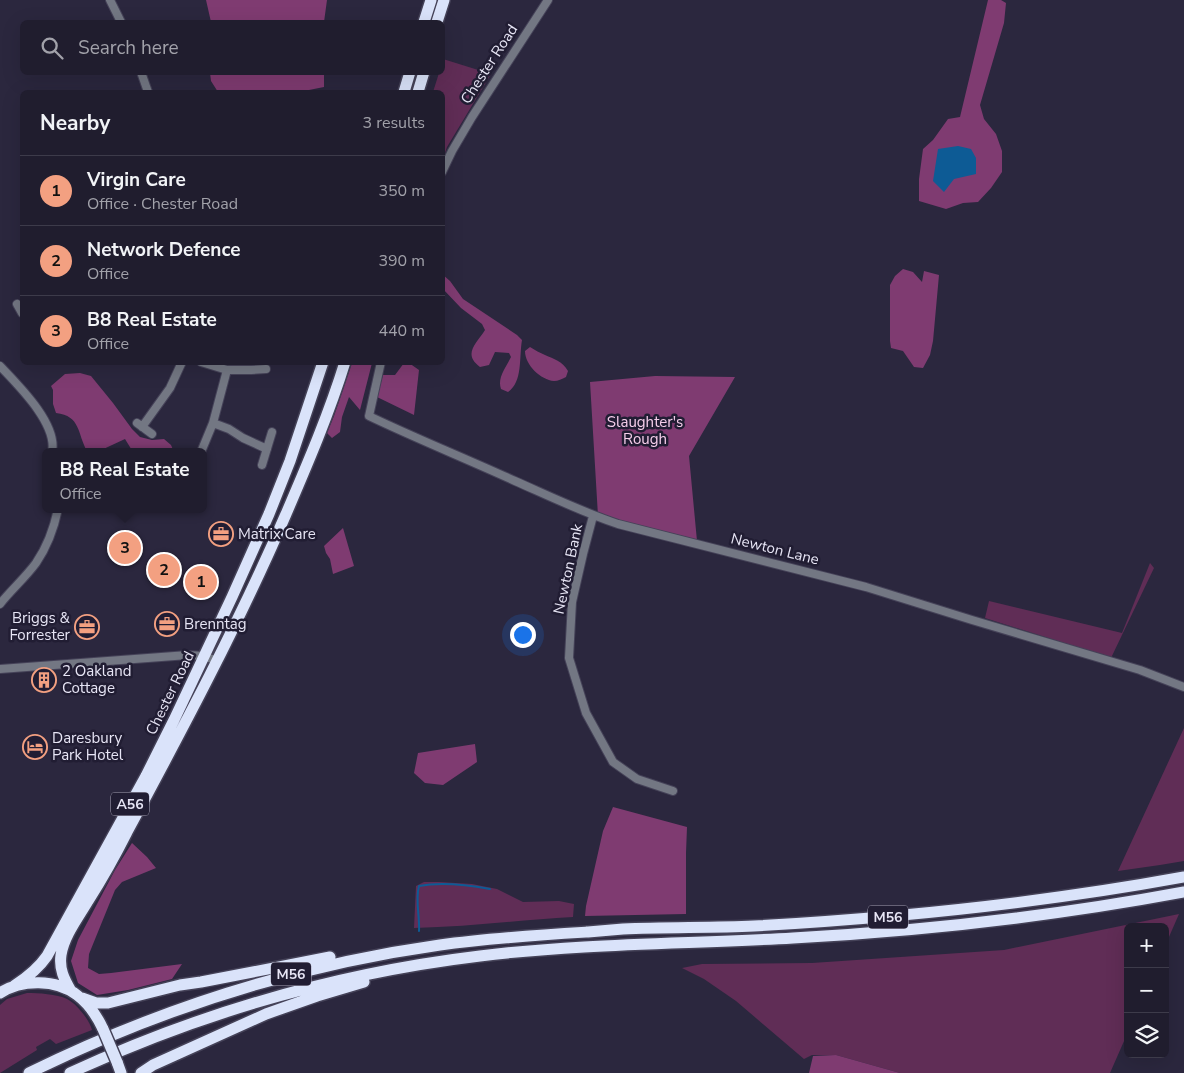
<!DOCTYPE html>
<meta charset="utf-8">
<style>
body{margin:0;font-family:"Nunito Sans",sans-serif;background:#282636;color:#f1f3f6}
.controls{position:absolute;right:15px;bottom:15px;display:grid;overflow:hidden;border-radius:8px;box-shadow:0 5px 20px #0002}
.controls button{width:45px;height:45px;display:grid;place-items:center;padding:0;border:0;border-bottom:1px solid #3d3b4a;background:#201d2e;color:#f1f3f6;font:25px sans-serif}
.you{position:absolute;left:522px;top:634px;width:18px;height:18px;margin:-12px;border:4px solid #fff;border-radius:50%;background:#1a73e8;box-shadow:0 0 0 8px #1a73e833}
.badge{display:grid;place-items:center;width:32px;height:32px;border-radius:50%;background:#f3a081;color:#111;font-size:16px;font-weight:700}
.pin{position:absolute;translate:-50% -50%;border:2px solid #fff;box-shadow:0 1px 5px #0006}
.popup{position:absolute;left:42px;top:448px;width:165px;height:65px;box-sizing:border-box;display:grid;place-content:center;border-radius:8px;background:#201d2e;filter:drop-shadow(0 1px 4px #0005);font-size:16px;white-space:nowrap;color:#a2a2aa}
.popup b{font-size:19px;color:#f1f3f6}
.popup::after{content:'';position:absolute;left:50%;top:100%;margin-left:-10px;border:10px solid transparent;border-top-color:#201d2e}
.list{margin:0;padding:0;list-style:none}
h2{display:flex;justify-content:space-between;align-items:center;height:65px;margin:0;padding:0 20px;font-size:21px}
h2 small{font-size:16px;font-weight:400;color:#a2a2aa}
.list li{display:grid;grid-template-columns:32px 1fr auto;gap:15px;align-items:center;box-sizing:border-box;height:70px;padding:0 20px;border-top:1px solid #3d3b4a}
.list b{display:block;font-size:19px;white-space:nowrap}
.list p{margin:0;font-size:16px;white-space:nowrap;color:#a2a2aa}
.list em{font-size:16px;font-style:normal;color:#a2a2aa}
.icon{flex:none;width:28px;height:28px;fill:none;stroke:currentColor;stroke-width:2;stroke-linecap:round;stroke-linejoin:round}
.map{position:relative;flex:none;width:1184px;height:1073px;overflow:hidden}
.search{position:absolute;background:#201d2e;box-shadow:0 5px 20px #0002;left:20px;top:20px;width:425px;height:55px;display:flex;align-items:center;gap:12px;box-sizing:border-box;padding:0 18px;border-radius:8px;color:#a2a2aa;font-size:19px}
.panel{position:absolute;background:#201d2e;box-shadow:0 5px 20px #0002;left:20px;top:90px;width:425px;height:275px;border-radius:8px}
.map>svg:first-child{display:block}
.green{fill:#602d56}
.forest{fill:#7f3b71}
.water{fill:#0d5b95}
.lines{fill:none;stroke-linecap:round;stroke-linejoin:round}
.stream{stroke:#0d5b95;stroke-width:2}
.minor-casing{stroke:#454258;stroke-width:10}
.highway-casing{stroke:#454258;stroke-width:14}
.minor{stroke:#737783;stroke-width:8}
.highway{stroke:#dae3fa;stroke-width:11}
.highway-bridge-casing{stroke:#454258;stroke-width:14;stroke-linecap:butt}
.highway-bridge{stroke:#dae3fa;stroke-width:11}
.labels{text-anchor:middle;stroke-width:5;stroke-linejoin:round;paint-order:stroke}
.shield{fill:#211d33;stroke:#aca9bb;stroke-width:1}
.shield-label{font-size:14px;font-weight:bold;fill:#e7e5f5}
.street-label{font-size:15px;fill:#e7e5f5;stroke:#211d33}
.park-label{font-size:15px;fill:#f6ceeb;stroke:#211d33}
.poi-label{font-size:15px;fill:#e7e5f5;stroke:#211d33;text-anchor:start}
</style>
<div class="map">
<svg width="1184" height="1073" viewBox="0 0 1184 1073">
<rect width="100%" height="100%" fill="#2b273e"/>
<path class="green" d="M443,59l48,15 -44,73 -4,12 -1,-67h-9l6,-19 3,-1z
M1150,563l4,5 -43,90 -126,-40 4,-17 133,32z
M1184,728v133l-24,4 -42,6z
M424,882h15l33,2 25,5 26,13 36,-1 15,3 -1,13c-53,3 -106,10 -159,11l2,-42z
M1179,914l-14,32v-19h-37v105l-18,41h-210l-64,-18h-24l-8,4 -68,-58 -32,-22 -22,-11 20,-4 110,-1 192,-13z
M27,993c11,0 30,1 40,6 10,5 23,22 25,31l-36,14 -6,-5 -14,8 1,3 -37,23v-68l7,-6z"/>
<path class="forest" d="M206,0h121l-3,22h-113z
M988,0h13l5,3 -2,20 -24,82 4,14 12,15 6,17v21l-11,16 -13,14 -15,1 -17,6 -27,-8v-22l4,-30 10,-9 15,-21 12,-2z
M210,73h114v14l-20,4 1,1h-87l-7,-11z
M903,269l10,3 9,10 2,-11 15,4 -6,66 -3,14 -7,13 -9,-1 -11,-16 -12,-3 -1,-7v-56l5,-9z
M442,274l8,7 13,18 54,36 5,5c-3,17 1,42 -14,52l-7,-3c-4,-11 5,-22 10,-32l-2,-4 -14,-1 -6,13 -9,2c-18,-13 -3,-24 5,-37l-3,-6 -21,-16 -18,-19z
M530,347c5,3 10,6 15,8 9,4 17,6 23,16l-2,6c-4,2 -8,4 -12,4 -13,-1 -29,-16 -29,-30z
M352,363h20l-12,47 -11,-13 -7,20 -2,15 -8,6 -5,-5 7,-17z
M404,363h5l10,7 -5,45 -37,-18 6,-22h12z
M80,373l11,3 22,27 19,26 8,8 12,3 12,-1 7,6 3,7h-41l-8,-13 -28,13 -10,-1c-10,-18 -6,-35 -31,-38l-3,-9v-14l-2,-4 14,-12z
M655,376l80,1 -46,79 8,85 -99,-25 -8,-134z
M343,528l11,38 -21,8 -3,-15 -4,-6 -2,-7z
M475,744l2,18 -34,23 -18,-2 -11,-10 4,-20z
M613,807l74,20 -1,26v61l-101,2 1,-10 17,-75z
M132,843l15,14 9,11 -34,14 -7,8 -26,64 -1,14 11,6 12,-1 71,-9 -10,15 -44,11 -31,5 -19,-12 -7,-22 7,-21 37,-70z
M836,1055l64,18h-91l4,-17z"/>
<path class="water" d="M958,146l13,3 5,9v16l-22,5 -10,13 -11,-11 5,-32z"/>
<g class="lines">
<path class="stream" d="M419,931c1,-14 -4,-31 0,-45 22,-4 49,-1 71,3"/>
<defs>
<path id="minor" d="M110,0l11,22
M141,72l7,20
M442,172l10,-21 20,-34 76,-117
M17,304l5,9
M201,362l26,8h24l15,-1
M381,362l-12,54c48,23 98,43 146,65 34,15 67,31 103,43l248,63 106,33 168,50 44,17
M0,366c18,19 58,58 52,86
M137,423l15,11
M213,423l16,6 14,9 24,11
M142,427l28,-39 12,-26
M201,452l12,-29 14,-53
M262,465l10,-33
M593,516l-10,38 -11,48 -3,56 17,55 27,49 24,17 36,12
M0,604c11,-14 25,-26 36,-41 11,-16 18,-35 22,-54
M0,669l188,-14 16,1 13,5"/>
<path id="highway" d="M424,22l7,-22
M437,22l7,-22
M404,92l6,-20
M418,92l6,-20
M14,986c14,-9 24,-17 33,-30l99,-180 28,-56 58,-123 37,-83 21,-53 33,-99
M71,991c-7,-12 -12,-22 -10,-36 3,-19 17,-37 27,-54 14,-22 27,-45 39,-69 56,-104 112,-209 159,-318 21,-49 43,-100 59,-152
M0,993c22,-14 56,-14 77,2 12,9 20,21 26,34
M82,998l14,5h12l72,-18 21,-3 129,-25
M117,1062l4,11
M29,1073c130,-64 268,-108 411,-128 49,-7 99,-10 148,-13 12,-1 24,-2 35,-3 44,-2 88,-1 131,-3 144,-8 288,-23 430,-49
M70,1073c130,-60 268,-100 410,-117 104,-13 209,-12 313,-18 131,-7 262,-22 391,-46
M141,1073l12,-8 113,-51 51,-18 47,-14"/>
</defs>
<use href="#minor" class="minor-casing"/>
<use href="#highway" class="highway-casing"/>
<use href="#minor" class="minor"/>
<use href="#highway" class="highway"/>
<defs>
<path id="highway-bridge" d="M103,1029l14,33"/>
</defs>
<use href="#highway-bridge" class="highway-bridge-casing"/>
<use href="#highway-bridge" class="highway-bridge"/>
</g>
<defs>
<symbol id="office-ring" viewBox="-11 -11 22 22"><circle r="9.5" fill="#211d33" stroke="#f3a081" stroke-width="1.5"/><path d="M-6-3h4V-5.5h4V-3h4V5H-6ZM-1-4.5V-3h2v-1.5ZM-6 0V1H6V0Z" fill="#f3a081"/></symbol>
<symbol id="building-ring" viewBox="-11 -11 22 22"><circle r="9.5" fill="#211d33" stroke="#f3a081" stroke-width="1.5"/><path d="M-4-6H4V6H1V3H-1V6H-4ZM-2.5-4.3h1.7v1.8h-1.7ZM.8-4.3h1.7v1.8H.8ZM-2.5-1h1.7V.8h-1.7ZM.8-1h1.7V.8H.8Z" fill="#f3a081"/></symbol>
<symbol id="hotel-ring" viewBox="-11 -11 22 22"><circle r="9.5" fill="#211d33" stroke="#f3a081" stroke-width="1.5"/><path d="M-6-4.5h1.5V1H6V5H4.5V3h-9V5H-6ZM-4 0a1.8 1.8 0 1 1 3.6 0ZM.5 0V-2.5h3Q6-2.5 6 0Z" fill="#f3a081"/></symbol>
</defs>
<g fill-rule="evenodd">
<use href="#office-ring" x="207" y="520" width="28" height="28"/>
<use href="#office-ring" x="153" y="610" width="28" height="28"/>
<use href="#office-ring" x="73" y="613" width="28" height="28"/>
<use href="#building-ring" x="30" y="666" width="28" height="28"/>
<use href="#hotel-ring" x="21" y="733" width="28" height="28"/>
</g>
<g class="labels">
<g class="shield">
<rect x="111" y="792.5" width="38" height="23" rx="4"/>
<rect x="868" y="905.5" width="40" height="23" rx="4"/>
<rect x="271" y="962.5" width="40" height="23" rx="4"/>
</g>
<g class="shield-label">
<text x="130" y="809">A56</text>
<text x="888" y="922">M56</text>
<text x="291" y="979">M56</text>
</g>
<g class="street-label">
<text transform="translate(489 64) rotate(-57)" y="5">Chester Road</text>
<text transform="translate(775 549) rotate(14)" y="5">Newton Lane</text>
<text transform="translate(568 569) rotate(-78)" y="5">Newton Bank</text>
<text transform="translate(170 693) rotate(-64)" y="5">Chester Road</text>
</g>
<g class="park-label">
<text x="645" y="427">Slaughter's<tspan x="645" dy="17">Rough</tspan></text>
</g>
<g class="poi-label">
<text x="238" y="539">Matrix Care</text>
<text x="70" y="623" text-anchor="end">Briggs &amp;<tspan x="70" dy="17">Forrester</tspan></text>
<text x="184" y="629">Brenntag</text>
<text x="62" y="676">2 Oakland<tspan x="62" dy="17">Cottage</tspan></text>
<text x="52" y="743">Daresbury<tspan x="52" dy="17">Park Hotel</tspan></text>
</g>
</g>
</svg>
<div class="controls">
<button>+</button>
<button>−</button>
<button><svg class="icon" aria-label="layers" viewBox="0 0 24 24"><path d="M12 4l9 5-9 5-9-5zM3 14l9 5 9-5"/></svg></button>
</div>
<div class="you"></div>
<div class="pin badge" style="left:201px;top:582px">1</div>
<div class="pin badge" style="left:164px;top:570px">2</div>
<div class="pin badge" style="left:125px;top:548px">3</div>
<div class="popup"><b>B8 Real Estate</b>Office</div>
<div class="search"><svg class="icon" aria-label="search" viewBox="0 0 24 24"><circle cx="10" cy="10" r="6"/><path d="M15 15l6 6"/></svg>Search here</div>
<section class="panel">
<h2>Nearby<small>3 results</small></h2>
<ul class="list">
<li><span class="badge">1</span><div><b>Virgin Care</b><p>Office · Chester Road</p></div><em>350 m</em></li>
<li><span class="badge">2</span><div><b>Network Defence</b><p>Office</p></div><em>390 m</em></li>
<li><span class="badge">3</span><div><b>B8 Real Estate</b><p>Office</p></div><em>440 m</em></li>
</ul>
</section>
</div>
